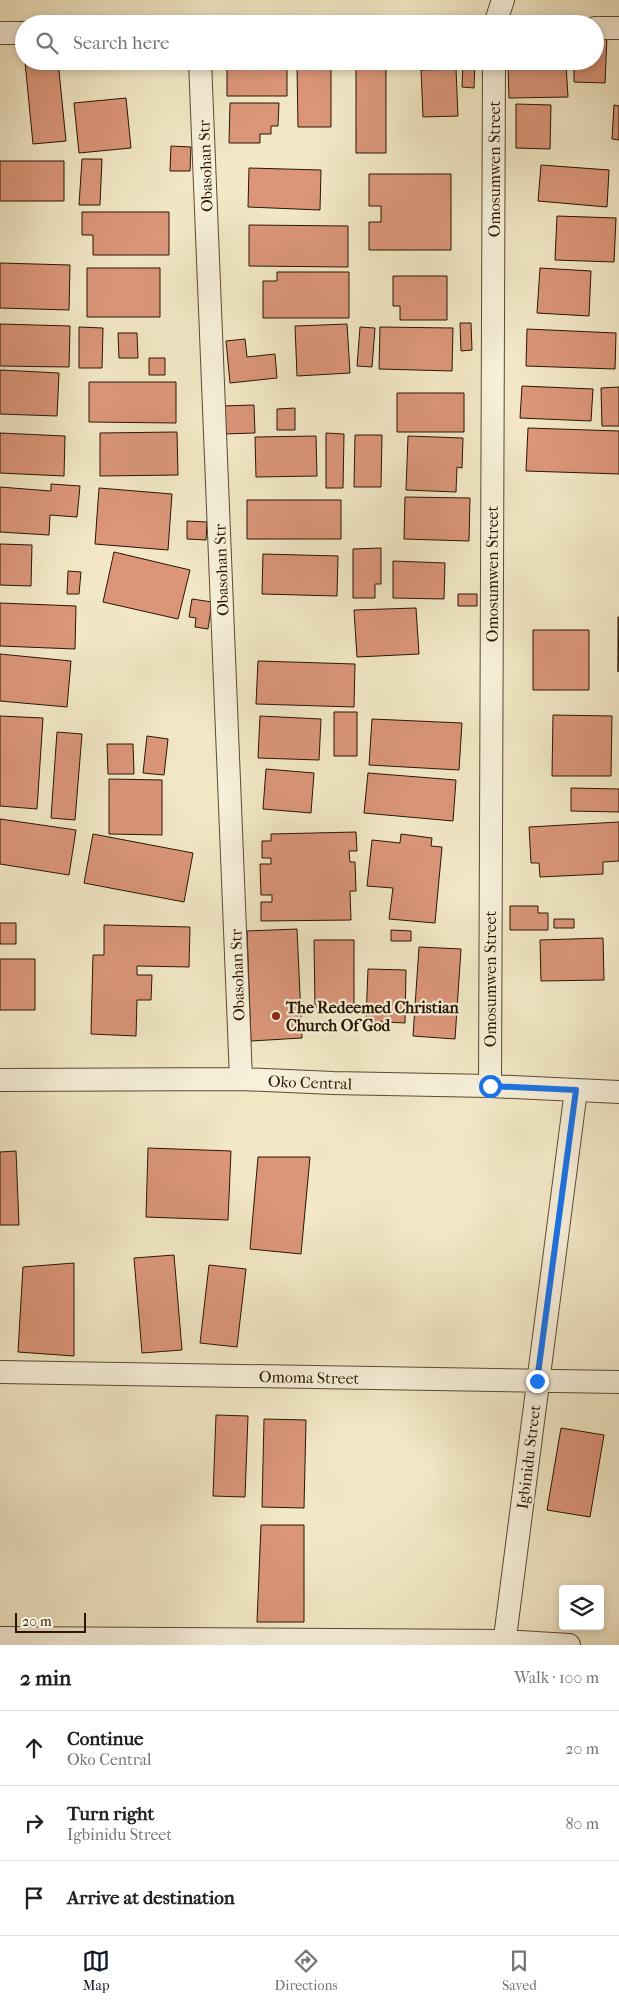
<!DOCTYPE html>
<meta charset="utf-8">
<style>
body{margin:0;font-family:"IM FELL French Canon",serif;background:#f6f6f6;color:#202124}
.controls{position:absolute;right:15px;bottom:15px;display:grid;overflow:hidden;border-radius:5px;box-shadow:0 2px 8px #0003}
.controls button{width:45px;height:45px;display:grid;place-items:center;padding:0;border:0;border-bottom:1px solid #e0e0e0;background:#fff;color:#202124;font:25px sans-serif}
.scale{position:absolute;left:15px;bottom:12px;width:71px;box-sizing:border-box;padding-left:5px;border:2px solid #2a1500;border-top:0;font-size:14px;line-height:18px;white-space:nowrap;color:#2a1500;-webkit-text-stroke:4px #f7f0da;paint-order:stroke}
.stop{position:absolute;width:15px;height:15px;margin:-11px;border:4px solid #1a73e8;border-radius:50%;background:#fff}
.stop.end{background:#1a73e8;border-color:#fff;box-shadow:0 1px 5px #0008}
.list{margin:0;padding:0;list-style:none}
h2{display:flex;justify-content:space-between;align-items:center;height:65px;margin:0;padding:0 20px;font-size:21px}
h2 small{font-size:16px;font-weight:400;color:#757577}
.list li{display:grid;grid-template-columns:32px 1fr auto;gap:15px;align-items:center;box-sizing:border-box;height:75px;padding:0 20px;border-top:1px solid #e0e0e0}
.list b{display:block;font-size:19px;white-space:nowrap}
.list p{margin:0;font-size:16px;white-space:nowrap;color:#757577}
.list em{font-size:16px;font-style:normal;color:#757577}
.icon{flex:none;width:28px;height:28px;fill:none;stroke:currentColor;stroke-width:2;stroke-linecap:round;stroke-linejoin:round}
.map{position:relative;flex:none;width:619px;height:1645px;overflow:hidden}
.search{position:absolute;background:#fff;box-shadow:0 2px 8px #0003;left:15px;right:15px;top:15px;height:55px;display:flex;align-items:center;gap:12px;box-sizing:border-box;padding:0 18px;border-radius:28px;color:#757577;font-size:19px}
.sheet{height:290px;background:#fff}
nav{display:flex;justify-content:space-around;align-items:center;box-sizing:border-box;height:70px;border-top:1px solid #e0e0e0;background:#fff;font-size:14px;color:#757577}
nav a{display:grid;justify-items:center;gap:2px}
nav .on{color:#111827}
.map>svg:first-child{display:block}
.building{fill:#db967a;stroke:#2a1500}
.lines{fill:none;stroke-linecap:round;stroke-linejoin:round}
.minor-casing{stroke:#5c4a32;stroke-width:24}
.minor{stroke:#f7f0da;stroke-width:22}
.route{stroke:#1a73e8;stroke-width:6}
.poi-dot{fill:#8f2418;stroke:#f7f0da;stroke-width:2}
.labels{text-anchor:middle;stroke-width:4.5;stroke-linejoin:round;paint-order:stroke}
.street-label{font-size:16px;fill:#2a1500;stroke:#f7f0da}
.poi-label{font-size:16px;font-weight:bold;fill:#2a1500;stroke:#f7f0da;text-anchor:start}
</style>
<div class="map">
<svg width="619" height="1645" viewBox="0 0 619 1645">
<rect width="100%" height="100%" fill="#f2e8c6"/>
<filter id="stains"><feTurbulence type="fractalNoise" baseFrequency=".004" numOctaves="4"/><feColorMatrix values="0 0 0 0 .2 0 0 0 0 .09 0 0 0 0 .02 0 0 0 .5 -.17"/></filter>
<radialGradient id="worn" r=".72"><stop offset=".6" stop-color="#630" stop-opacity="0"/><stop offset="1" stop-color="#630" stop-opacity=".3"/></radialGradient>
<path class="building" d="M595,36h12l-2,47 -31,-1v-21h21z
M58,61l8,80 -33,3 -8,-82z
M227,61h60v35h-60z
M463,61h12l-1,27 -12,-1z
M566,64l2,33 -59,1 -1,-33z
M297,66h34v61h-33z
M356,67h30v86h-30z
M456,69l2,47 -35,1 -2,-47z
M126,98l5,50 -52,5 -5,-50z
M230,103h49l-1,23h-7v8h-11v9h-31z
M516,104l35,1 -1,44 -34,-1z
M614,105l5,1v34l-7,-1z
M171,146l20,1 -1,24h-20z
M82,159h20l-2,46h-21z
M0,161h64v40h-64z
M541,165l68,5 -2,37 -69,-6z
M249,168l72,2 -1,40 -72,-3z
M369,174h82v76h-82v-28h12v-16h-12z
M82,212h87v43h-76v-20h-11z
M557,216l59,2 -2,44 -59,-2z
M249,225l99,1v41l-99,-1z
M0,263l70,2 -1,45 -69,-2z
M87,268h73v49h-73z
M540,268l51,3 -2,45 -52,-3z
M277,272h72v46h-86v-37h14z
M393,276h54v44h-47v-14h-7z
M460,323h11l1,27 -11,1z
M0,324l70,2 -1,41 -69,-1z
M347,324l3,49 -53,3 -2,-50z
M79,327l24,1 -1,40h-23z
M360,327l15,1 -3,39 -15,-1z
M380,327l73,1 -1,43 -73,-2z
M527,329l89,4 -1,36 -89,-3z
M118,333h19l1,25h-19z
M245,339l2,18 28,-3 2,24 -47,5 -4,-42z
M149,358h16v17h-16z
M0,370l59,3 -2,43 -57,-2z
M89,382h87v41l-87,-1z
M522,386l71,3 -2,32 -71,-3z
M619,387v39h-17l-1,-38z
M397,393h67v39h-67z
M254,405l1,28 -31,1 -1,-28z
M295,408v22h-18v-21z
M528,428l91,3v43l-93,-3z
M177,432l1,43 -78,1v-43z
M0,433l65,3 -1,40 -64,-3z
M326,433l18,1 -1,54h-17z
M355,435h27l-1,52h-27z
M316,436l1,40 -61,1 -1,-40z
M408,436l55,2 -1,30 -5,-1 -1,25 -50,-2z
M51,484l29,2 -3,31 -27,-2 -1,20 -49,-3v-45l51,4z
M99,488l73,6 -4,56 -73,-6z
M405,497l65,1 -1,43 -65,-2z
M247,500h94v39h-94z
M187,521l20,1 -1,18 -19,-1z
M0,544l32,1 -1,41 -31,-1z
M381,548v36h-6v14h-22v-49z
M114,552l76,18 -12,49 -75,-17z
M263,554l75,2 -1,40 -75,-2z
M393,561l52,2 -1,36 -51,-1z
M68,571l13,1 -2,22h-12z
M458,594h19v12h-19z
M192,599l20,3 -4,27 -13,-2 1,-9 -7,-1z
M0,603l76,3 -1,43 -75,-3z
M416,608l3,46 -62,3 -3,-47z
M618,617h1l-1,55z
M533,630h56v60h-56z
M0,654l71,7 -4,46 -67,-6z
M258,661l97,3 -1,43 -98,-3z
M334,712h23v44h-23z
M553,715l59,1 -1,60h-59z
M0,716l43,2 -6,91 -37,-3z
M260,716l61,3 -2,41 -61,-2z
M372,719l90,4 -3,47 -90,-5z
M57,732l25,2 -7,86 -24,-2z
M147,736l21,3 -4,36 -21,-2z
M107,744h26l1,30h-26z
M266,769l48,4 -3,40 -48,-4z
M368,773l88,7 -3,41 -89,-8z
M109,779l53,1v55l-53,-1z
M571,788l48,1v23l-48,-1z
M0,819l76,11 -7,45 -69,-11z
M619,822v39l-16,1v12l-63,3 -1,-14h-8l-2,-36z
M356,832l1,19h-8l1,11h5l1,29h-6l1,29 -90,1v-19h11v-7h-11l-1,-31h11v-6h-9v-17h9v-7z
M93,834l100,19 -9,49 -100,-19z
M401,834l31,4 -1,8 11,1 -7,76 -46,-4 4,-31 -26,-2 5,-46 28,3z
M510,906h28v7h10v17h-38z
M554,919h20v9h-20z
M0,923h16v21h-16z
M104,925l86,2 -1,40 -52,-1v9h15l-1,25h-14l-1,36 -45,-2 2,-79h11z
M297,929l5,109 -51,3 -4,-110z
M391,930l20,1v10h-20z
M603,938l1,42 -63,1 -1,-41z
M314,940h40v67h-39z
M419,947l42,2 -6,90 -42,-3z
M0,959h35v51h-35z
M368,969l38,1 -1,53 -39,-2z
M148,1148l83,3 -3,69 -82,-3z
M16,1151l3,74h-19v-73z
M258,1157h52l-9,97 -51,-5z
M174,1255l8,95 -40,3 -8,-95z
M74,1263v93l-56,-4 5,-85z
M209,1265l37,4 -9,78 -37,-4z
M216,1415l32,1 -3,81 -32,-1z
M264,1419l42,1 -2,88 -42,-1z
M561,1428l43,7 -14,82 -43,-7z
M261,1525h43v97h-47z"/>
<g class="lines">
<defs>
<path id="minor" d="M495,24l8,-24
M595,28h24
M0,33h24
M200,61l41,1018
M0,1080l241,-1 92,4 157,3 129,6
M490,1086l4,-1025
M0,1372l619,10
M0,1638l505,3 64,4
M504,1645l72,-555"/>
</defs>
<use href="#minor" class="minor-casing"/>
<use href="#minor" class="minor"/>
</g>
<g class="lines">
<path class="route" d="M490,1086l86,4 -39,291"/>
</g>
<circle class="poi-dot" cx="276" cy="1016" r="5"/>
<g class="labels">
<g class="street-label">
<text transform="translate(205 166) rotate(-92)" y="6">Obasohan Str</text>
<text transform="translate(494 169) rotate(-90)" y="6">Omosumwen Street</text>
<text transform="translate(221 570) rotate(-92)" y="6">Obasohan Str</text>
<text transform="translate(492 574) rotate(-90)" y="6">Omosumwen Street</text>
<text transform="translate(237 975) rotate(-92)" y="6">Obasohan Str</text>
<text transform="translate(490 979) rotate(-90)" y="6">Omosumwen Street</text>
<text transform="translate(310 1082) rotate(2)" y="6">Oko Central</text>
<text transform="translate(309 1377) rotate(1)" y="6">Omoma Street</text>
<text transform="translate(528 1457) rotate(-83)" y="6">Igbinidu Street</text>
</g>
<g class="poi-label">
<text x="286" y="1013">The Redeemed Christian<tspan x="286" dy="18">Church Of God</tspan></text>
</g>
</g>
<rect width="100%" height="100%" filter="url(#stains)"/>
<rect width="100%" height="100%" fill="url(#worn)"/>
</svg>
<div class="controls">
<button><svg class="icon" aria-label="layers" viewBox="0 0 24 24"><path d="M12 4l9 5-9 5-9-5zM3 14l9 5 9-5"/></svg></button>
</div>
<div class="scale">20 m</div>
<div class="stop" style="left:490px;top:1086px"></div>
<div class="stop end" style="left:537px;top:1381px"></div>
<div class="search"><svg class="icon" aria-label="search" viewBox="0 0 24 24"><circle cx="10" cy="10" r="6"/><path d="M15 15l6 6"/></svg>Search here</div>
</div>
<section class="sheet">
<h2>2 min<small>Walk · 100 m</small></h2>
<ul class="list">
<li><svg class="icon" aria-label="ahead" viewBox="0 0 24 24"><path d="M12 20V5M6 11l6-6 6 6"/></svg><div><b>Continue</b><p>Oko Central</p></div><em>20 m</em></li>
<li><svg class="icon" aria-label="right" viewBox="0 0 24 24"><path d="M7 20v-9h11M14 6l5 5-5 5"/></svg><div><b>Turn right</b><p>Igbinidu Street</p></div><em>80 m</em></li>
<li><svg class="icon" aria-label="arrive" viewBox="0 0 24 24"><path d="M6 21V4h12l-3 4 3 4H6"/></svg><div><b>Arrive at destination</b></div></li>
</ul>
</section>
<nav>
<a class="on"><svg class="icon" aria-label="map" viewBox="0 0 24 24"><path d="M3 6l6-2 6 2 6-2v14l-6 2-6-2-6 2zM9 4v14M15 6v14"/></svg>Map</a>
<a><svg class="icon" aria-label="directions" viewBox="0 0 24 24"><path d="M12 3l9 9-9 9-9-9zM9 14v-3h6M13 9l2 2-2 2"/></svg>Directions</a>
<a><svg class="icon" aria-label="saved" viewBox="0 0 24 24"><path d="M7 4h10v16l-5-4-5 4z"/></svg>Saved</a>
</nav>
